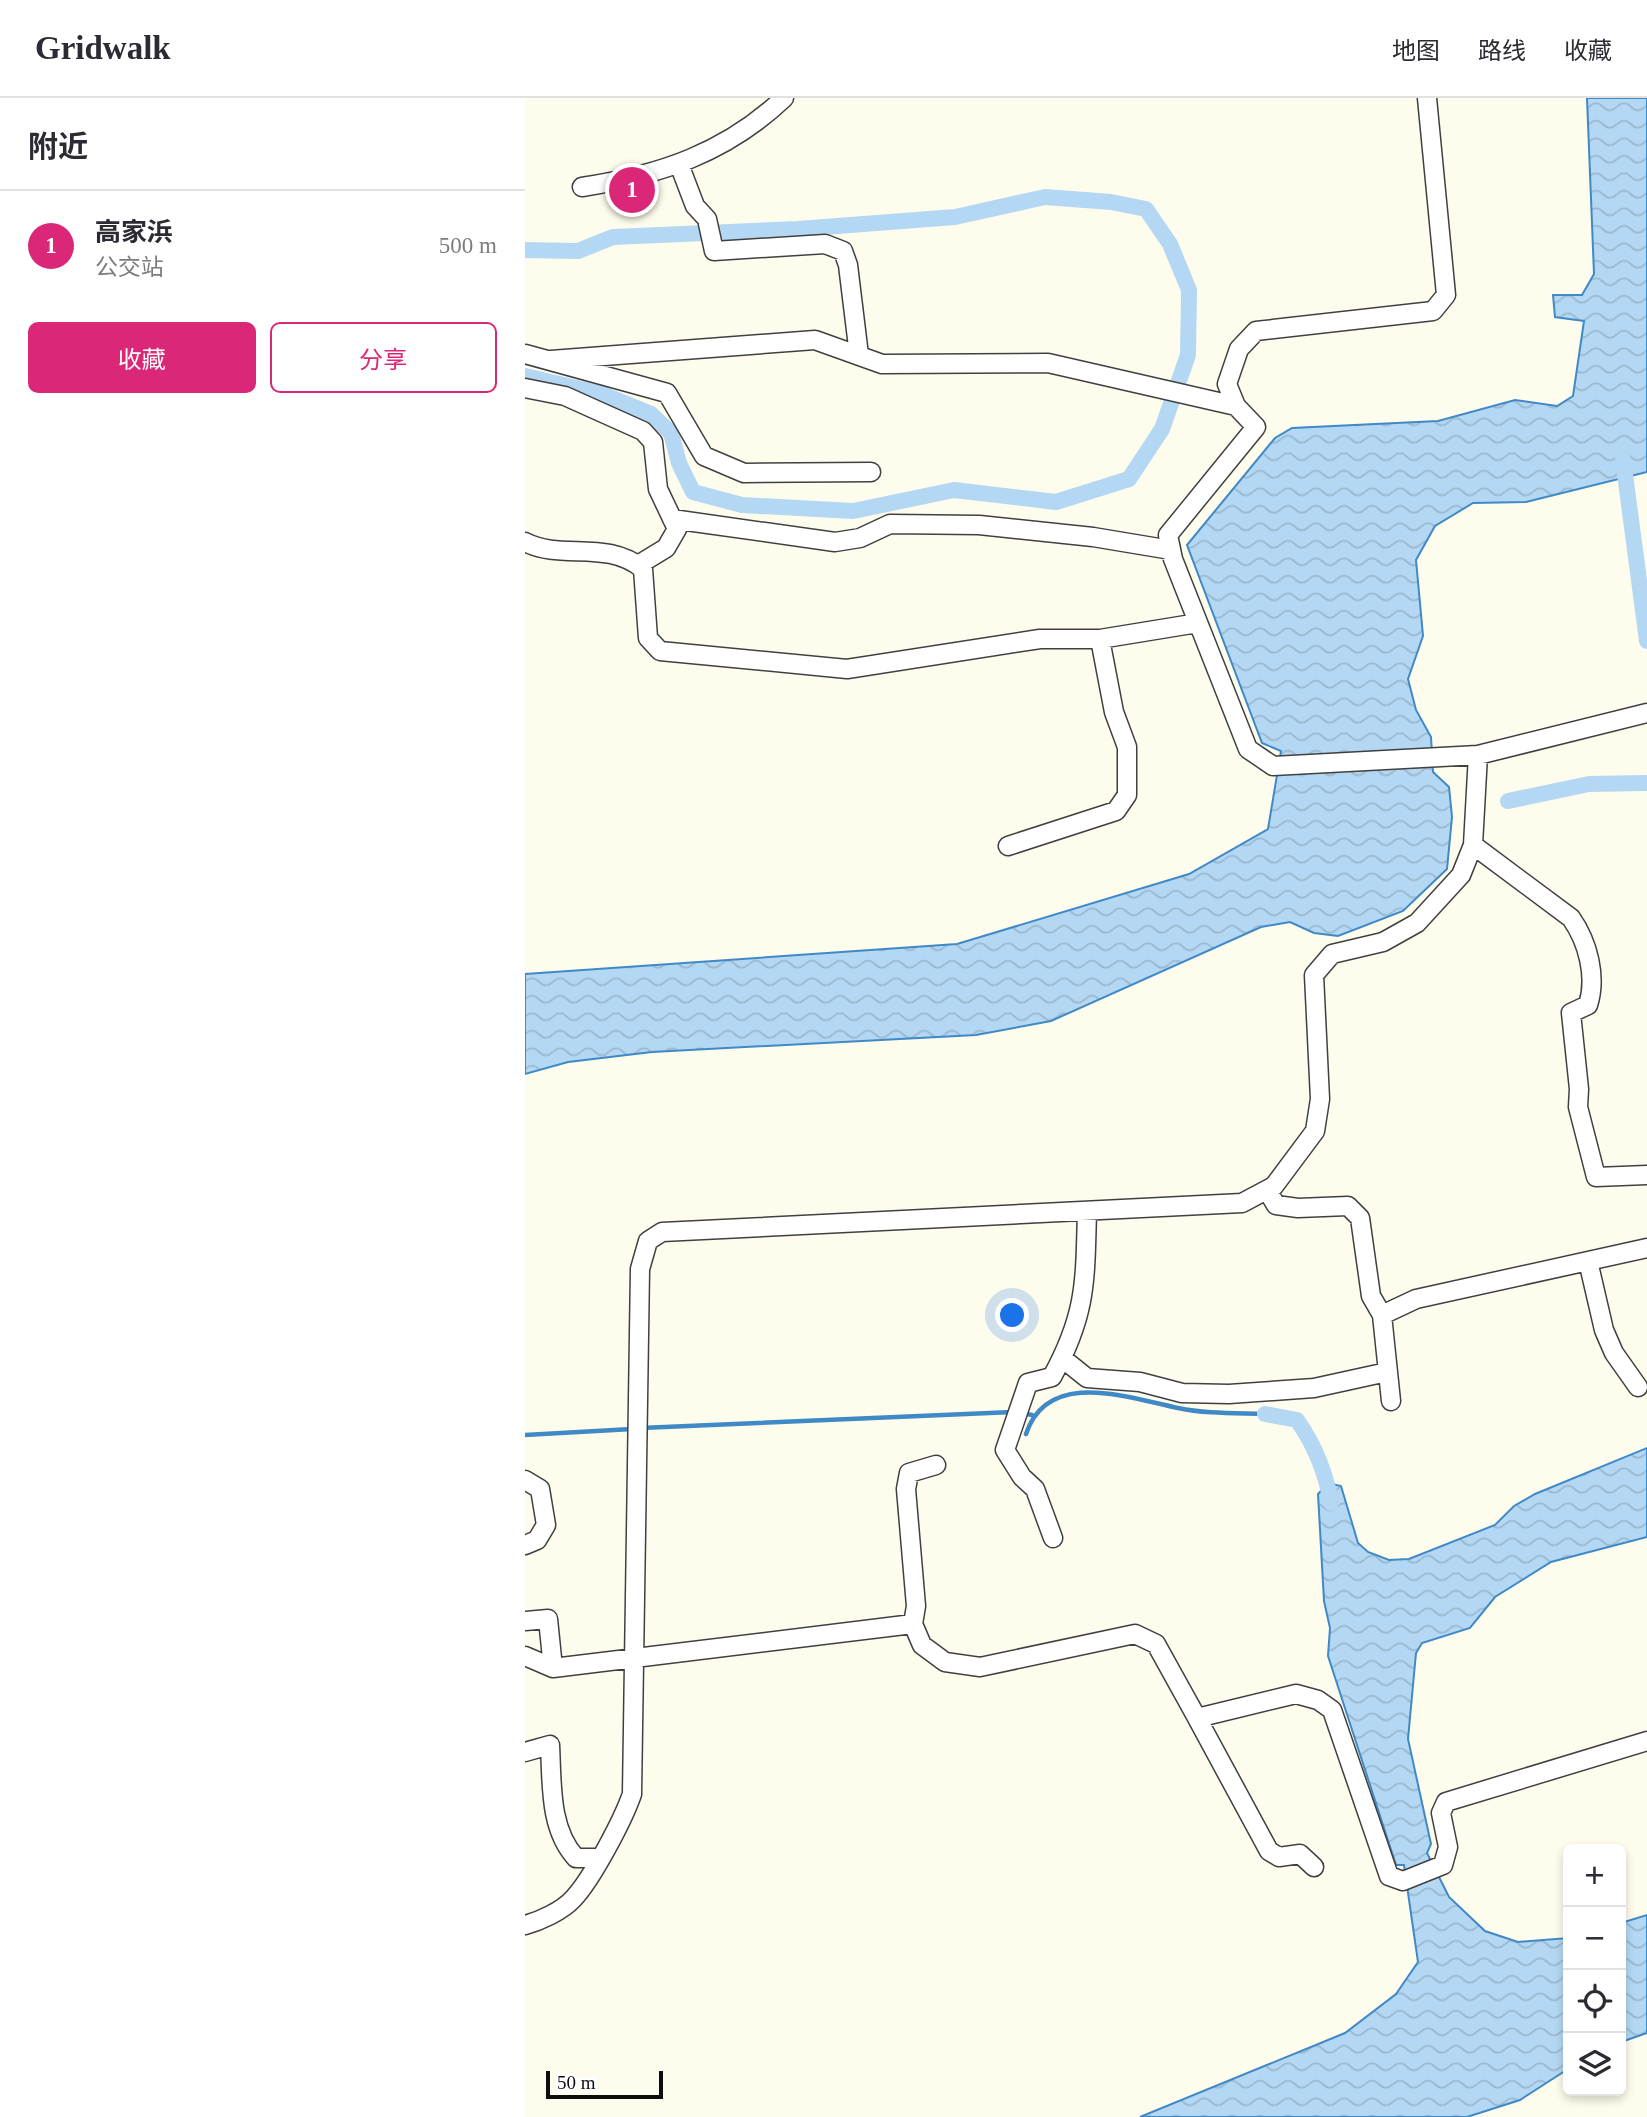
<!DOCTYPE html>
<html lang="zh">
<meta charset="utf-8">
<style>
body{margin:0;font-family:"Times New Roman","Noto Sans SC",serif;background:#f7f7f7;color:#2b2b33}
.controls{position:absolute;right:21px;bottom:21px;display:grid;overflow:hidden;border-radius:10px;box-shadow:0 4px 10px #0003}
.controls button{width:63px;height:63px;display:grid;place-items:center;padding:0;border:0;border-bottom:2px solid #e1e1e2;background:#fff;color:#2b2b33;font:35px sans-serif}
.scale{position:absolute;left:21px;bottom:18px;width:117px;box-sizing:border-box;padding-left:7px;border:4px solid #0d0d0d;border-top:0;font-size:19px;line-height:24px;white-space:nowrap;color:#0d0d0d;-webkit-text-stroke:5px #fff;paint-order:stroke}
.you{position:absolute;left:488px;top:1218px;width:24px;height:24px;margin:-18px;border:5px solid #fff;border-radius:50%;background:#1a73e8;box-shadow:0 0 0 10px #1a73e833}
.badge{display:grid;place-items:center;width:46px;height:46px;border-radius:50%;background:#db2777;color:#fff;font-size:23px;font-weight:700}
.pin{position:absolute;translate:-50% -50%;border:4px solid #fff;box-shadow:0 2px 7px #0006}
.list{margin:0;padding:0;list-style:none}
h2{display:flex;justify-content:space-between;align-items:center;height:91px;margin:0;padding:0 28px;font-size:30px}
h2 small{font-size:23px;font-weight:400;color:#7c7c81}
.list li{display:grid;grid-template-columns:46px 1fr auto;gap:21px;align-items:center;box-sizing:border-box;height:112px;padding:0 28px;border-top:2px solid #e1e1e2}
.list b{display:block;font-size:26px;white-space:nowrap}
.list p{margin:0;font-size:23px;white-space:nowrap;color:#7c7c81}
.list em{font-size:23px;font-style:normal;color:#7c7c81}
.actions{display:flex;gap:14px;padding:21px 28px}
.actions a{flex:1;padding:16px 0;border:2px solid #db2777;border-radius:10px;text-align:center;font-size:24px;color:#db2777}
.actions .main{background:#db2777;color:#fff}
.icon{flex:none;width:38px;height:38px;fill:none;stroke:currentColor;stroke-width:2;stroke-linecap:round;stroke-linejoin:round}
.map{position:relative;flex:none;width:1122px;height:2019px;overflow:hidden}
header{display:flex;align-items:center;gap:42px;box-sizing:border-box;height:98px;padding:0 35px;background:#fff;border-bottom:2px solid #e1e1e2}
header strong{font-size:33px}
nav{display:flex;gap:38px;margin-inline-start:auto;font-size:24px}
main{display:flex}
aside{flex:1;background:#fff}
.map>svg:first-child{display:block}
.water{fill:url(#water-waves);stroke:#3f89c7;stroke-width:2}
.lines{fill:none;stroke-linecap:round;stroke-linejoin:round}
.stream{stroke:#3f89c7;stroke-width:4.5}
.canal{stroke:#b4d8f3;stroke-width:16}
.minor-casing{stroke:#404040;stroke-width:21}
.minor{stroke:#fff;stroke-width:18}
</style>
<header>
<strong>Gridwalk</strong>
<nav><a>地图</a><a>路线</a><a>收藏</a></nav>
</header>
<main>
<aside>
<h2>附近<small></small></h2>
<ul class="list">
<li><span class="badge">1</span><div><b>高家浜</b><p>公交站</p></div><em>500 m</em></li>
</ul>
<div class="actions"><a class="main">收藏</a><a>分享</a></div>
</aside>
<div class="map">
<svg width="1122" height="2019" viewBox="0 0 1122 2019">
<defs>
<pattern id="water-waves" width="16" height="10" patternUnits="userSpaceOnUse" patternTransform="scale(1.75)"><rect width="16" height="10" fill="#b4d8f3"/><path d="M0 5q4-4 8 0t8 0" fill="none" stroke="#9ab8cf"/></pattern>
</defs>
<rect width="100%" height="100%" fill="#fefced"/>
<path class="water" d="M1062,0h60v374l-121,30 -53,1 -38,23 -19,34 7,76 -15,43 8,31 15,27 2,35 16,15 3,30 -5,52 -44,42 -65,25 -24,-3 -24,-11 -29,5 -210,94 -75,14 -324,17 -84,10 -43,12v-100l432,-30 232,-70 79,-45 13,-78 -19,-8 -75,-198 88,-107 17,-10 146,-7 77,-21 42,6 16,-10 11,-75 -29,-4 -2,-22h29l12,-21z
M1122,1350v89l-96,25 -56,35 -25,31 -48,15 -6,10 -8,86 23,105 -4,9 22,44 36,34 33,11 50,-4v131l-48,31 -53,17h-327l205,-84 51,-39 22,-32 -14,-97h-8l-68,-209 2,-28 -6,-27 -6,-107 10,-11 13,3 17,57 10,9 21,8 20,-1 86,-34 19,-19 21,-12z
M1122,1817v118l-26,9v-119z"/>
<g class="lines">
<path class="stream" d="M497,1315l10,2
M116,1330l372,-16
M501,1336c22,-66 103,-36 152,-26 28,6 58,5 87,6
M0,1337l107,-6"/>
<path class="canal" d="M0,152l53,1 35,-14 185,-8 157,-12 90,-20 66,5 35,7 24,35 19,46 -1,65 -26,74 -33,50 -73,23 -102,-12 -101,21 -111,-6 -49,-13 -14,-29 -8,-30 -20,-19 -49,-20 -77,-18
M1098,361l24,182
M983,703l81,-17 58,-1
M740,1316l32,6c17,24 29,54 34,83"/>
<defs>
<path id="minor" d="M902,0l19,197 -13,16 -177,20 -17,18 -12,35 9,22 20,21 -88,108 5,24 75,190 25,17 205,-11 169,-42
M154,66l16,42 12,13 7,32 111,-7 18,7 5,14 11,90
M57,89c78,-12 144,-34 202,-89
M0,256l142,39 37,63 40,17 127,-1
M26,262l264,-20 67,24 166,-1 188,43
M0,290l40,8 78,35 10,11 5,47 19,40 -11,19 -28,17
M147,421l163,23 25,-4 30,-14 89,1 114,12 78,13
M0,444c37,19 81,-3 118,27l5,69 12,13 187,18 193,-30h60l98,-16
M948,747l98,73c17,24 26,59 17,87l-17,8 8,76 -1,18 18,70 51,-2
M483,748l108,-35 11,-16v-48l-13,-35 -14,-73
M742,1092l9,15 22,3 50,-2 12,12 11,78 11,19 9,86
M1063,1163l16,69 10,23 24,34
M857,1217l34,-16 231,-51
M537,1260l25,20 53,4 42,11 47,1 85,-6 73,-16
M411,1367l-27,8 -3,16 10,117 -3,18 9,21 23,17 35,5 155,-33 21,10 41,74 99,-24 22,6 14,10 57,166 14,5 40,-16 5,-18 -7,-34 5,-11 201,-61
M0,1382l15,9 6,36 -9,15 -12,5
M528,1440l-18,-49 -13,-12 -17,-27 23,-67 24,-6c35,-64 33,-96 35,-166
M0,1523l23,-2 5,49 360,-44
M0,1558l28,12
M672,1620l72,133 10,6 21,-3 14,13
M0,1654l25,-7c2,38 -1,84 26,113h23
M0,1827c15,-4 37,-14 48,-26 19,-20 50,-79 59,-105l8,-525 8,-28 14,-9 580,-29 32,-17 41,-55 5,-32 -6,-124 18,-21 51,-12 34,-19 44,-48 12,-30 5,-90"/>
</defs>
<use href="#minor" class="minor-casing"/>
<use href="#minor" class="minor"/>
</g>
</svg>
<div class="controls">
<button>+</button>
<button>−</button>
<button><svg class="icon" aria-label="locate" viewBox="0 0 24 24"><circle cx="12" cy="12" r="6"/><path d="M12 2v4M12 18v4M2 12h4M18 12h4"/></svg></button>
<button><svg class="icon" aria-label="layers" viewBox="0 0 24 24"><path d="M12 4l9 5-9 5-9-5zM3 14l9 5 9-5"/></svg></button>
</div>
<div class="scale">50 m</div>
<div class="you"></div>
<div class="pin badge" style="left:107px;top:92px">1</div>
</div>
</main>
